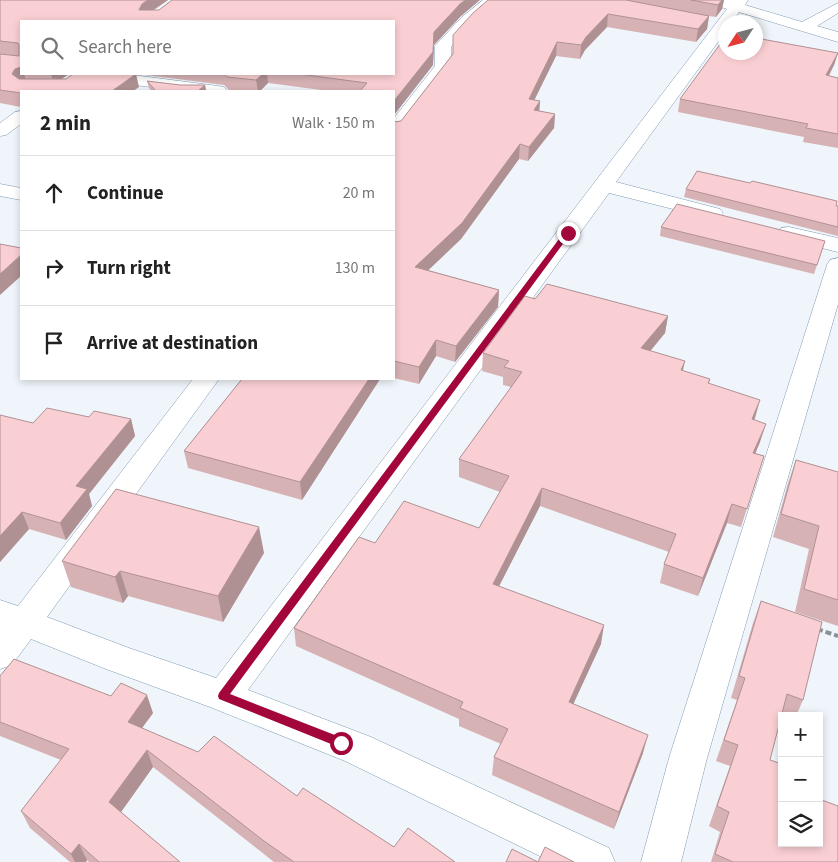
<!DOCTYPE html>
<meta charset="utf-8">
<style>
body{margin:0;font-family:"Source Sans 3",sans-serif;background:#f6f6f6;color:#222}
.controls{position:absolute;right:15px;bottom:15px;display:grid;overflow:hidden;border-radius:0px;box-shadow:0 2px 8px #0003}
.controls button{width:45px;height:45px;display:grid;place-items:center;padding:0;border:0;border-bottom:1px solid #e0e0e0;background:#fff;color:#222;font:25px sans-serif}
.compass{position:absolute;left:718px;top:15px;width:45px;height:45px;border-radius:50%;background:#fff;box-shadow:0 2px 8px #0003;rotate:234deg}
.stop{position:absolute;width:15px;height:15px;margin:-11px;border:4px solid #a3063b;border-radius:50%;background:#fff}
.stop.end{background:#a3063b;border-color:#fff;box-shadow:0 1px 5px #0008}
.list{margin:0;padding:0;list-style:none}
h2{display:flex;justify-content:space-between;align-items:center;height:65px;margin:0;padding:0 20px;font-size:21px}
h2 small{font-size:16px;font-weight:400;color:#767676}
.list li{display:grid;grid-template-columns:32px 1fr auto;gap:15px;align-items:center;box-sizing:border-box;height:75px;padding:0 20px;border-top:1px solid #e0e0e0}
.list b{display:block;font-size:19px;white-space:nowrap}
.list em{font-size:16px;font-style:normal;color:#767676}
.icon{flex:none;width:28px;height:28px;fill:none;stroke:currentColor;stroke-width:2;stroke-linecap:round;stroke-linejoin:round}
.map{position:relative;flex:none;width:838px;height:862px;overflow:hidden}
.search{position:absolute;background:#fff;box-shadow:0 2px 8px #0003;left:20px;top:20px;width:375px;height:55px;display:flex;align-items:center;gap:12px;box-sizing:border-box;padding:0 18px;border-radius:0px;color:#767676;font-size:19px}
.panel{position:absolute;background:#fff;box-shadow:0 2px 8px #0003;left:20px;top:90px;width:375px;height:290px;border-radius:0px}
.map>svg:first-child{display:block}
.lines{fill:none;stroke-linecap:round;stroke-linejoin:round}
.minor-casing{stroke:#7f9ab3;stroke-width:1}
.path{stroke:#889199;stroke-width:4;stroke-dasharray:6 3;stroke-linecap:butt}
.minor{fill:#fff;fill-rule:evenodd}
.wall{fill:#d7b2b5}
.shaded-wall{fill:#af9194}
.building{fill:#facfd3;stroke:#af9194}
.route{fill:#a3063b}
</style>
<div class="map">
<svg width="838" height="862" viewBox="0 0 838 862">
<rect width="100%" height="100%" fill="#eff5fa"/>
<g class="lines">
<defs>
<path id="minor" d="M483,0h16l-28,24 -20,23v19l-51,68 -6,1v-17l41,-52v-20l26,-28z
M706,0h42l-3,5 57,17 36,-19v10l-21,13 21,6v10l-99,-30 -7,10h-6v9l-110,151 104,27 3,4 -3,4 -7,2 -104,-26 -361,497 123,47 238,111 6,14h-63l-207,-101 -135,-54 -104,-38 -75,-30 -19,26 -12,4v-69l18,6 175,-227h26l-172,238 82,31 87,30 511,-669 -19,-6z
M81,74h44l93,12 6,1 3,4h-46l-92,-12 -6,-1z
M21,111v13l-15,11 -6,1v-13l15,-11z
M0,184l21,4v12l-21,-4z
M789,227l49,11v14l-57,-14 -3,-5 3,-5z
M838,258v46l-131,454 -26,104h-40l28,-104 158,-493 3,-5z"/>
</defs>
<use href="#minor" class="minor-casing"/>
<path class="path" d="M817,629l21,7"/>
<use href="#minor" class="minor"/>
</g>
<path class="wall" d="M0,0h168l-14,10 306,7 -26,28 -1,20 -39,50v-24h-65l-61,-8 -8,8h-24l-7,-1 -5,-5 -86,-11h256l-373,-53v53h48l-8,5 78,8 -6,4h-112v16l-21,-4z
M488,0h236l-2,9 -6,8 -7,-1 -2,13 -11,13 -89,-15 -22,23 -5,9 -24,-3 -22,44 6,1 -1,10 16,3 -1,14 -26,33 -9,-2 -58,80 -33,31 71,20 -1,17 -43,55 -19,-6 -17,28 -25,-6v-256l7,-1 52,-67z
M838,53l-4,12 -5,11 9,2v70l-35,-6 1,-5 -126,-25 2,-13z
M147,81l33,4h25l1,6h-55l-2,-3z
M686,189l152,17v30l-154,-39z
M661,227l164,14 -11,33 -154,-38z
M535,299l133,17 -3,17 -15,18 33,20 27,8 -1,5 45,35 6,23 -5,11 9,3 -23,71 -14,-4 -29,73 -38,-13 4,-19 5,-12 -129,-46 -41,80 102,58 -28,60 70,49 -29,76 -122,-54 2,-18 7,-13 -42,-18v-7l-163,-73 -2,-18 81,-85 104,-15 21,-36 -41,-15v-18l52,-72 -8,-2v-8l-21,-6 1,-18z
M242,379h138l-78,121 -114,-32 -4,-17z
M89,417l42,2 4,17 -46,58 3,12 -26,34 -37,-11 -29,33 33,-139z
M796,460l42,12v154l-43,-14 14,-63 -36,-12 15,-54z
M264,553l-41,69 -95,-26 -5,7 -52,-16 -9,-26z
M761,601l42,99 -7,16h-14l-1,1 -11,43 68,102h-127l9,-30 -11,-6 21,-60 -14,-5 21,-61 -6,-2 22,-75z
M0,676l153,37 -11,15 155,68 97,51 61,15h-181l-121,-95 -32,45 59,50h-91l-2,-2 -1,2h-16l-40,-34 -9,-17 40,-51 -61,-24z"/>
<path class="shaded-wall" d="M148,0h20l-24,16 -5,-6 3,-6z
M465,0h15l-20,17 -26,28 -1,20 -39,50v-14l40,-69 26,-28z
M722,0h2l-2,9 -6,8 2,-12z
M608,14l-1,13 -22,23 -5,9 1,-14 5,-8z
M709,16l-2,13 -11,13 2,-13z
M557,42l-1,14 -28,57 1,-14z
M838,53l-4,12 -12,23 4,-13z
M21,67v7h3l2,6 -10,7 -4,-13 3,-5z
M51,74h18l-15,10z
M136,74l3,13 -6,4h-21z
M263,74h4l1,9 -8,8h-2l-2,-11z
M205,85l1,6h-8z
M540,101l-1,14 -5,-5z
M555,114l-1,14 -26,33 1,-14z
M520,144l-1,15 -58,80 -46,44v-16z
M21,255v21l-21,19v-21z
M499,290l-1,17 -43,55 1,-16z
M668,316l-3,17 -27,33 3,-18z
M436,340v16l-17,28v-17z
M685,361l-4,18v-9z
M369,379h11l-78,121 -2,-18z
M760,400l-5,18 -8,19 5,-18z
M131,419l4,17 -46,58 3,12 -26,34 -6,-17 16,-37z
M766,424l-6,18 -12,29 5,-18z
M542,488l-2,18 -49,96 2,-18z
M732,504l-5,19 -29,73 5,-18z
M22,512l7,17 -29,33v-26z
M259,527l5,26 -41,69 -5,-26z
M120,571l8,25 -5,7 -8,-26z
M604,625l-3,19 -35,76 3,-18z
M147,695l6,18 -19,26 -6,-17z
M648,735l-5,18 -29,76 5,-17z
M147,750l6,17 -37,52 -7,-17z
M79,844l8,16 -1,2h-11l-4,-8z"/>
<path class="building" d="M0,0h148l-6,4 -3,6h20l13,-10h293l-5,4 -26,28 -1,20 -39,49v-10h-34l7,-8 -68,-9h95v-53h-373v46l-6,2 -3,5 7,5h47l7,-5h63l-24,17h-91v2l-21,-3v-36l19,2v-11l-1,-2 -18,-2z
M488,0h138l83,16 -11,13 -90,-15 -22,23 -5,8 -24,-3 -28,57 11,2 -6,9 21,4 -26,33 -9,-3 -58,79 -47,44 84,23 -43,56 -20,-6 -17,27 -25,-6v-239l7,-1 52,-67v-19l20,-22z
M691,0h31l-4,5z
M726,36v16h30v-14l82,15 -12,22 12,3v56l-32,-6 2,-4 -128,-25z
M224,74h39l-7,6 -29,-3z
M147,81l33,4h25l-7,6h-42z
M697,171l53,12 2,-2 85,20 -1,5h2v21l-152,-38z
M677,204l148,37 -8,24 -156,-38z
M0,244l21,4v7l-21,19z
M547,284l121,32 -27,32 44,13 -4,9 29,9 -2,4 52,17 -8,19 14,5 -13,29 11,3 -17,53 -15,-5 -29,74 -39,-14 12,-30 -134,-46 -49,96 111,41 -35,77 79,33 -29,77 -125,-55 14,-28 -48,-21 3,-6 -169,-74 65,-91 16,6 29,-42 75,27 30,-52 -50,-17 63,-87 -18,-5 5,-6 -26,-8 42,-57 10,3z
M242,379h127l-69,103 -116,-31z
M47,408l42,9 5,-6 37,8 -55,67 11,3 -27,34 -38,-11 -22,24v-121l33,8z
M796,460l42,12v128l-34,-11 15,-63 -38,-12z
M116,489l143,38 -41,69 -98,-25 -5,6 -53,-16z
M761,601l61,21 -19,78 -16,-6 -17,66 12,4v79h37v-44l19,7v56h-105l-18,-8 14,-42 -12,-6 21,-61 -14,-5 21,-62 -6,-2z
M14,659l97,37 10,-13 26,12 -19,27 70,30 16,-16 83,60 6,-8 91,59 14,-19 47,34h-161l-30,-21 -117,-91 -38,52 71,60h-81l-20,-18 -8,10 -50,-43 48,-62 -69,-27v-46z
M545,847l29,15h-68l6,-13 26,13z"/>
<path class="route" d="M565,231l6,2 -341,461 115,45 2,4 -2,3 -4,2 -122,-49 -1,-3 1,-3z"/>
</svg>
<div class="controls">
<button>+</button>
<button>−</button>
<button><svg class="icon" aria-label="layers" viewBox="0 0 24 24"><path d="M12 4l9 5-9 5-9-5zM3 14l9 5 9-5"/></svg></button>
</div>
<svg class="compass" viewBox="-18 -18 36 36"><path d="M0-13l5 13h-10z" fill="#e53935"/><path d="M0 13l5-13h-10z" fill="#767676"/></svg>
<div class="stop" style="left:341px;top:743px"></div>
<div class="stop end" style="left:568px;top:233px"></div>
<div class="search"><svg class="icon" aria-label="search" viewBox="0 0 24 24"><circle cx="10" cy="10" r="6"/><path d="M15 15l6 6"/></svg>Search here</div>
<section class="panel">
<h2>2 min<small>Walk · 150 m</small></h2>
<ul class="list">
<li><svg class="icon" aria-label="ahead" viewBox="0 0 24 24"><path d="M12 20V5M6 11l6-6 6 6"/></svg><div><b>Continue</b></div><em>20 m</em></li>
<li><svg class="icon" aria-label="right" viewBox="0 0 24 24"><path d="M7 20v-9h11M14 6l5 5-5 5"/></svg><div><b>Turn right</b></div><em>130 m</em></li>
<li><svg class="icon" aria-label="arrive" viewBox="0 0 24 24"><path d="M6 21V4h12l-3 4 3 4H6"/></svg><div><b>Arrive at destination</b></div></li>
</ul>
</section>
</div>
